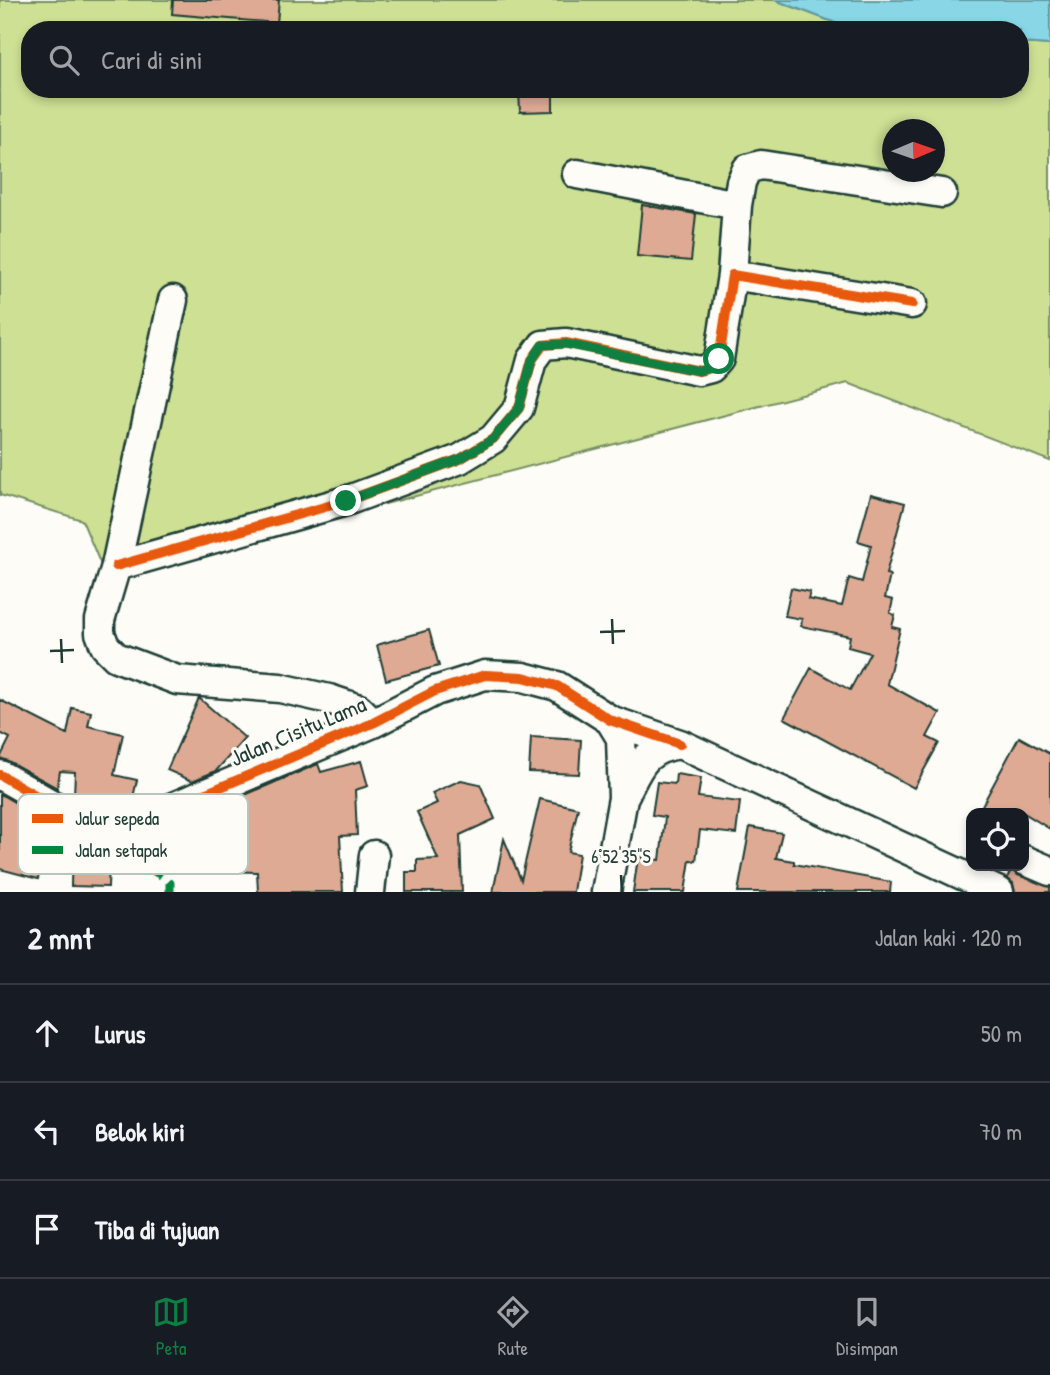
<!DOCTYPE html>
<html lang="id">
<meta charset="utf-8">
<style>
body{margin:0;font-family:"Patrick Hand",sans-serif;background:#242831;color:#f1f3f6}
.controls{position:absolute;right:21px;bottom:21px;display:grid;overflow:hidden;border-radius:14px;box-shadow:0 4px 10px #0003}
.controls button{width:63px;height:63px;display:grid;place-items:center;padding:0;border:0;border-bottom:2px solid #363941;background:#171b24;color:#f1f3f6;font:35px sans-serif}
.compass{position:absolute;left:882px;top:119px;width:63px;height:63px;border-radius:50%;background:#171b24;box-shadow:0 4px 10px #0003;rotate:88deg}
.stop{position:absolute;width:21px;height:21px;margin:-16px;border:5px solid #0b8043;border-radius:50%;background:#fff}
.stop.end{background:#0b8043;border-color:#fff;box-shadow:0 2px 7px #0008}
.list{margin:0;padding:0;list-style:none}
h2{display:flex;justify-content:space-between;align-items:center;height:91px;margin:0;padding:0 28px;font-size:30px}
h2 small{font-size:23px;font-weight:400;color:#9ea1a6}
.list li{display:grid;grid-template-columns:46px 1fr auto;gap:21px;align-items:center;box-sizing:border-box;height:98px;padding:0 28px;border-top:2px solid #363941}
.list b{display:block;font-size:26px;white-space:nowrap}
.list em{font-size:23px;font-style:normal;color:#9ea1a6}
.icon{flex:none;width:38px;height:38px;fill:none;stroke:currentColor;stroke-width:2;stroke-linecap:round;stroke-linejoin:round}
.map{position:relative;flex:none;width:1050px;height:892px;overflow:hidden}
.search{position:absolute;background:#171b24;box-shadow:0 4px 10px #0003;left:21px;right:21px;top:21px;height:77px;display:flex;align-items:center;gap:18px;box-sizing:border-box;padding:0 24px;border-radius:28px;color:#9ea1a6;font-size:26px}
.sheet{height:385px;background:#171b24}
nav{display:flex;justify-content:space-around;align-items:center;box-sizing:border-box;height:98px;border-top:2px solid #363941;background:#171b24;font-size:19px;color:#9ea1a6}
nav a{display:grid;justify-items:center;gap:4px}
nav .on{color:#0b8043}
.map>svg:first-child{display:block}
.green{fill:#cde094;stroke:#768e64;stroke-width:2;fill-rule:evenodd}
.water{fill:#88d6e6;stroke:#5e999f;stroke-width:2}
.building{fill:#dfaa94;stroke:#1f3d34;stroke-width:2}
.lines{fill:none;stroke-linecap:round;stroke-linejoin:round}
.street-casing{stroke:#1f3d34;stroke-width:33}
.street{stroke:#fdfcf7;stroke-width:28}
.quiet{stroke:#00873e;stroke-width:9;stroke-dasharray:18 9;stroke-linecap:butt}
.cycleway-casing{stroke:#fdfcf7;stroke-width:15}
.cycleway{stroke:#e8590c;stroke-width:10}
.route{stroke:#0b8043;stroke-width:9}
.ticks{fill:none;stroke:#1f3d34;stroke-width:2.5}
.labels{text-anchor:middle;stroke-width:6;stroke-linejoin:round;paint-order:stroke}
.street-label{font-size:23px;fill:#1f3d34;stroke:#fdfcf7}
.key{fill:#fdfcf7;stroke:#bac3bc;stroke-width:2}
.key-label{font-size:19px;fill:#1f3d34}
.ticks-label{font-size:18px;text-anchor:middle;fill:#1f3d34;stroke:#fdfcf7;stroke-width:6;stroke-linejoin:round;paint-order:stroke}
</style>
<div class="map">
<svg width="1050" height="892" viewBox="0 0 1050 892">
<rect width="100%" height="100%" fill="#fdfcf7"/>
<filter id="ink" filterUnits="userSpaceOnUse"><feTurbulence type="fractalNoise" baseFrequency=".0143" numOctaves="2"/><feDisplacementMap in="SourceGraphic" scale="14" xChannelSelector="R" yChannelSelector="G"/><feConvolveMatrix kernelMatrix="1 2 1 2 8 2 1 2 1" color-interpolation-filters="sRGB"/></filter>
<g filter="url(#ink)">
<path class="green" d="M0,0h775l79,30h-824v59h990v-46l30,2v416l-202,-78 -742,194 -24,-57 -82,-25zM892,130h42v42h-42z"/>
<path class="water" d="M775,0h275v45l-30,-2v-13h-166z"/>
<path class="building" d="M173,0h106l-2,23 -105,-9z
M519,89h34v22l-33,1z
M642,205l54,9 -5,47 -54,-5z
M871,494l34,9 -19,71 4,1 -5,23 8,2 -3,13 5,2 -3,12 8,2 -13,55 53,29 -13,24 12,6 -25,45 -130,-70 27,-50 39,22 20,-37 -22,-6 2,-11 -49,-10 1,-7 -17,-3 6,-28 19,4 -2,7 34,7 7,-28 13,4 9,-37 -13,-4z
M429,630l10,36 -53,14 -9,-35z
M199,698l46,40 -29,33 -24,10 -25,-11z
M0,700l67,34 5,-26 19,4 -3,14 35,8 -9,41 23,5 -5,22 -22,1 -36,-8 1,-23 -15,-1 -3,17 -49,-27 -8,-3 10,-20 -10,-5z
M531,737l50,3 -2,34 -50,-2z
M1019,737l31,17v75l-26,-16h-46z
M361,761l7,25 -13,4 2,45 -17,1 3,56h-85l-1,-20 -35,-1 -27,-18 20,-31 -40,18 -5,-13 148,-63 3,8z
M676,774l25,4 -3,19 42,5 -4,32 -36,-4 -4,31 -6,-1 -5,32h-52l5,-35 22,3 5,-43 -13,-2 5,-33 18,2z
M461,780l19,4 15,35 -35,16 2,57h-56v-20h11v-12l21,-1 -21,-47 20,-9 -5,-10z
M0,794l33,19 -7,24 20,1 -8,41 -38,-10z
M540,799l38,9 -10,44 11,2 -6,38h-80l11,-53 17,41z
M750,827l32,6 -6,25 18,3v3l97,18 -1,10h-152z
M72,839l25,2 -1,23h13l-1,23 -37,-1z
M1011,870l7,5 32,12v5h-35l-2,-9 -6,-5z"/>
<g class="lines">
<defs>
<path id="street" d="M577,174l160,31 4,-23 6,-13 14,-4 181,28
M732,275l5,-70
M173,300l-57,266 -16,54v13l5,13 11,11 61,23 103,8 49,11 30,10 14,14
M116,566l230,-65 114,-42 33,-20 26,-31 13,-48 11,-15 23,-2 133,28 12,-3 8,-9 13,-84 180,29
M0,775l58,33 50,12 39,-2 226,-95 62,-32 50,-16 38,2 34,9 53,34 70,24
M623,798c16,-30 19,-49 57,-54l319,148
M1024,860l26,11
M370,892l4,-37
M606,892l17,-94 -2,-60 -11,-18"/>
</defs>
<use href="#street" class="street-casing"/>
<use href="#street" class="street"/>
<path class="quiet" d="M133,818l3,42c11,8 25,13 34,23v9"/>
<defs>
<path id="cycleway" d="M116,566l230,-65 114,-42 33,-20 26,-31 13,-48 11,-15 23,-2 133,28 12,-3 8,-9 13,-84 180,29
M0,775l58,33 50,12 39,-2 226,-95 62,-32 50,-16 38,2 34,9 53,34 70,24"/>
</defs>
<use href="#cycleway" class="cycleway-casing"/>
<use href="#cycleway" class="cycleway"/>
</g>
</g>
<g class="lines" filter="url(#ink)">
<path class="route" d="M346,501l114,-42 33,-20 26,-31 13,-48 10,-15 24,-1 133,27 11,-3 9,-9"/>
</g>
<path class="ticks" d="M612,619l1,25M600,632l25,-1M61,639l1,24M50,651l24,-1M621,875l1,17"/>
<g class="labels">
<g class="street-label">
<text transform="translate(298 731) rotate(-23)" y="8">Jalan Cisitu Lama</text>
</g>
</g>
<rect x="18" y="794" width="230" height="80" rx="10" class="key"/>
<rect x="32" y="814" width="31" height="9" fill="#e8590c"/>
<rect x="32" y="846" width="31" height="8" fill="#00873e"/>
<g class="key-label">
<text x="75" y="825">Jalur sepeda</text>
<text x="75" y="857">Jalan setapak</text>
</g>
<g class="ticks-label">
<text x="621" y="863">6°52'35"S</text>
</g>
</svg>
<div class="controls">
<button><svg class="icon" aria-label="locate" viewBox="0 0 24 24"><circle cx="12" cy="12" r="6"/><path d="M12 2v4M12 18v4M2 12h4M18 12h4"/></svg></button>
</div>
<svg class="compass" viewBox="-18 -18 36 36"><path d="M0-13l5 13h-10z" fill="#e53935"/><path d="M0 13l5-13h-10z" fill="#9ea1a6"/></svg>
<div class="stop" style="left:719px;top:359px"></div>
<div class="stop end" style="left:346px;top:501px"></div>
<div class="search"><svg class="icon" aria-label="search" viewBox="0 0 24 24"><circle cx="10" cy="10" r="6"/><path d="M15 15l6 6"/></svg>Cari di sini</div>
</div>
<section class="sheet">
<h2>2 mnt<small>Jalan kaki · 120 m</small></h2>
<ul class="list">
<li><svg class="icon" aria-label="ahead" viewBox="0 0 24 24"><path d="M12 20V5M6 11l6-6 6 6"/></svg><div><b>Lurus</b></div><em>50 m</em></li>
<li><svg class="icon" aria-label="left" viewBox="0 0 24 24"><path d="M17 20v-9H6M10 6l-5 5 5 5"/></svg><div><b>Belok kiri</b></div><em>70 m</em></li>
<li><svg class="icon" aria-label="arrive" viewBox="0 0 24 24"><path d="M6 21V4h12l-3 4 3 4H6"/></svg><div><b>Tiba di tujuan</b></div></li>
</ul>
</section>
<nav>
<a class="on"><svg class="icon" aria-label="map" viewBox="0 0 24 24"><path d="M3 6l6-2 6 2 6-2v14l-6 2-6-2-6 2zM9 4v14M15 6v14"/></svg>Peta</a>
<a><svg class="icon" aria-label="directions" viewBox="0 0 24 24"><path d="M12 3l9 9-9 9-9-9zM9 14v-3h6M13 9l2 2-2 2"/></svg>Rute</a>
<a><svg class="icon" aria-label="saved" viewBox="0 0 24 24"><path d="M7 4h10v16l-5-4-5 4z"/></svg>Disimpan</a>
</nav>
